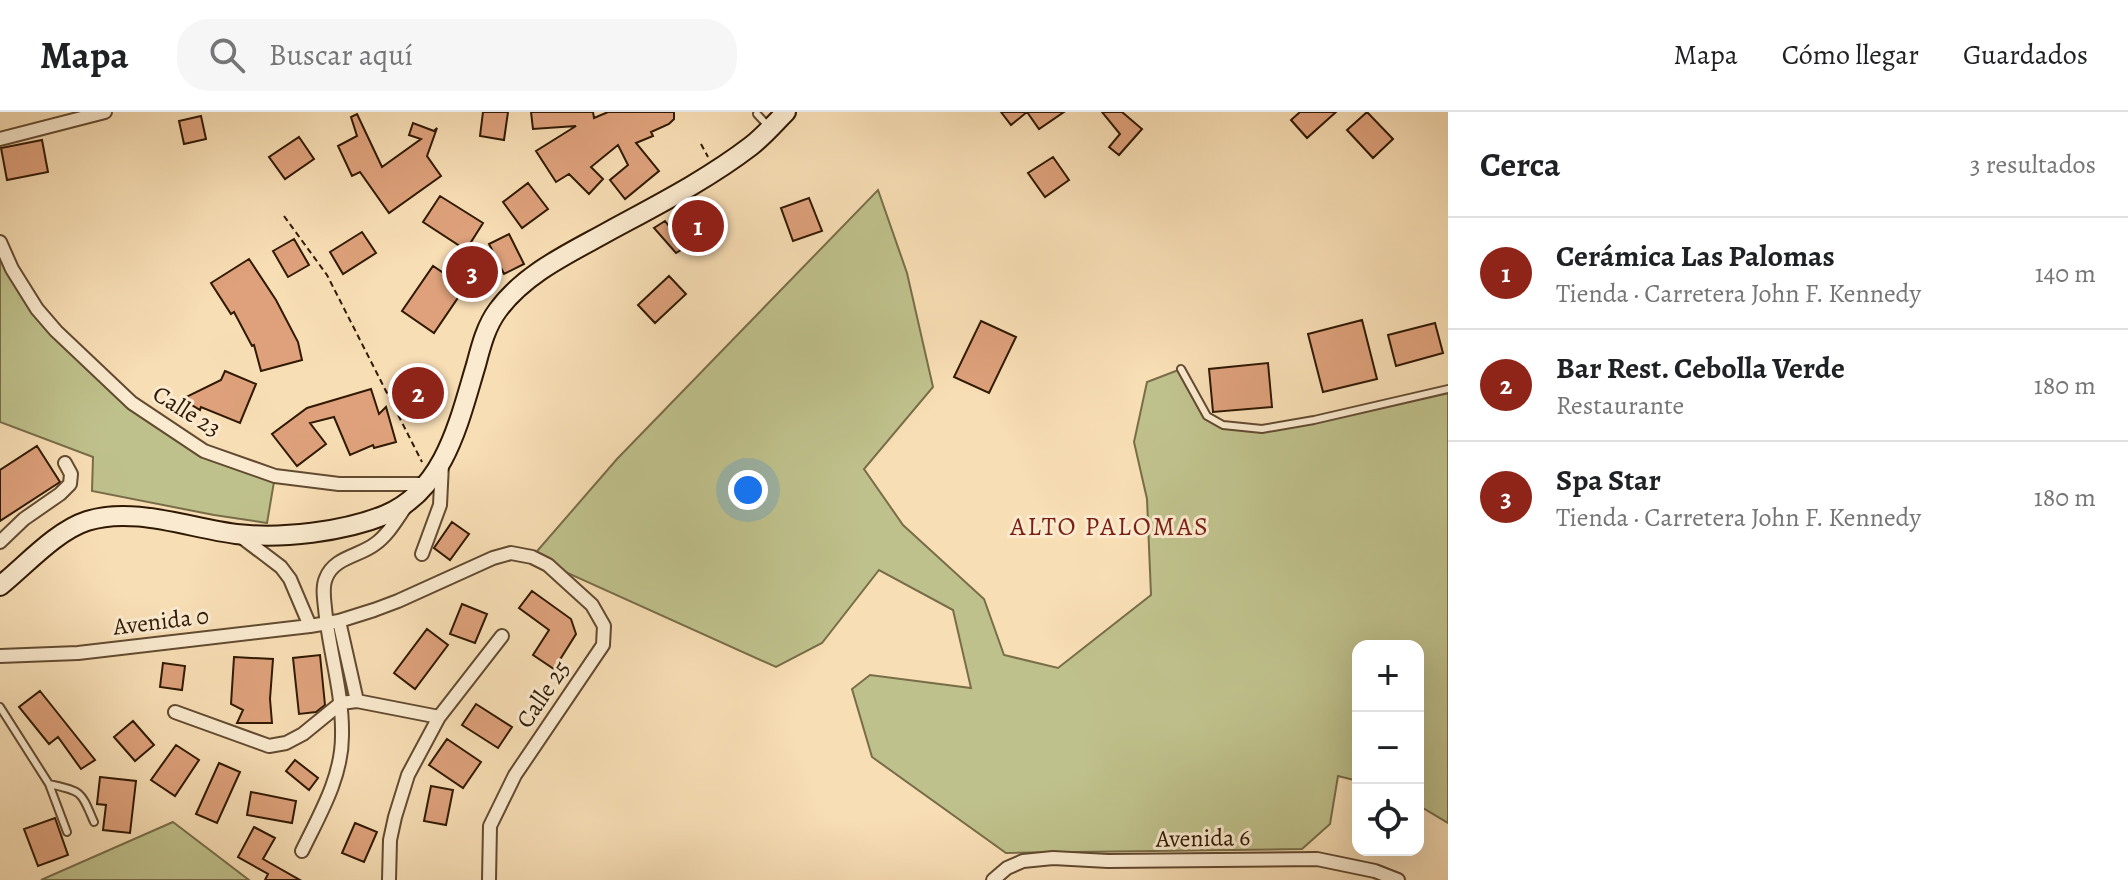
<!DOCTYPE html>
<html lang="es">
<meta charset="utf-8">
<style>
body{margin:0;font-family:Alegreya,serif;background:#f6f6f6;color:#202124}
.controls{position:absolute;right:24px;bottom:24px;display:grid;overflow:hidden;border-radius:16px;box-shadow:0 8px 32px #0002}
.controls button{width:72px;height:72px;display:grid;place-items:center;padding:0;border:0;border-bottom:2px solid #e0e0e0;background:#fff;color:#202124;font:40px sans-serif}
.you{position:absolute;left:748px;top:378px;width:28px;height:28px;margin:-20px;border:6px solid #fff;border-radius:50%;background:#1a73e8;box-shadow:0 0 0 12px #1a73e833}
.badge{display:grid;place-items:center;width:52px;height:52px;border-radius:50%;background:#8f2418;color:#fff;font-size:26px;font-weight:700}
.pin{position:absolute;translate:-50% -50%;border:4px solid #fff;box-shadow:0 2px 8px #0006}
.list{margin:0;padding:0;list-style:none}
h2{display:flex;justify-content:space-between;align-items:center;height:104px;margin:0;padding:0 32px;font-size:34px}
h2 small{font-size:26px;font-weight:400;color:#757577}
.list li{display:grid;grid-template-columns:52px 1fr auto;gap:24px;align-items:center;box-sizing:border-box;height:112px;padding:0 32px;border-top:2px solid #e0e0e0}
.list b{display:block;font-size:30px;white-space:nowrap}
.list p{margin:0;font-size:26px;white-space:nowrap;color:#757577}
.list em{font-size:26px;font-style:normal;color:#757577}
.icon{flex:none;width:44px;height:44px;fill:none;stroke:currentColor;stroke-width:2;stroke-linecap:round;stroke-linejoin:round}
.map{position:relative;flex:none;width:1448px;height:768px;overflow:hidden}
header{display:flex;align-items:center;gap:48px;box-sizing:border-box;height:112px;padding:0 40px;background:#fff;border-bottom:2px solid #e0e0e0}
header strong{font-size:38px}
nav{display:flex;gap:44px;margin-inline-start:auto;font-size:28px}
.search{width:560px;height:72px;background:#f6f6f6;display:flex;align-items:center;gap:20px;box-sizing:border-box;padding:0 28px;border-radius:32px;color:#757577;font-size:30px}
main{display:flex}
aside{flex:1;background:#fff}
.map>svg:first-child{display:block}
.green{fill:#bfc18c;stroke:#786d48;stroke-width:2}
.building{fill:#dea17b;stroke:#301903;stroke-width:2}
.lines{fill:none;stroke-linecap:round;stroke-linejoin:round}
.lane-casing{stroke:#624a30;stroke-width:10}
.street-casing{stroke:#624a30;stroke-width:16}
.secondary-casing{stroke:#301903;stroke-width:22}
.path{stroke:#301903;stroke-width:2;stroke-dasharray:6 4;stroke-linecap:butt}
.lane{stroke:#faeacf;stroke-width:6}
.street{stroke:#faeacf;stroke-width:12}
.secondary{stroke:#faeacf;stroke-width:18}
.labels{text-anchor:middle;stroke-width:6;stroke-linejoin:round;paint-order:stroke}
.street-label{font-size:24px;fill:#301903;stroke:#faeacf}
.neighbourhood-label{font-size:26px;letter-spacing:2px;fill:#7a1f14;stroke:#faeacf}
</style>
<header>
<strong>Mapa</strong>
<div class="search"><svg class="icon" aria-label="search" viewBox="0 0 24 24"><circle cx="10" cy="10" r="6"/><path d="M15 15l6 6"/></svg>Buscar aquí</div>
<nav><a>Mapa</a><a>Cómo llegar</a><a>Guardados</a></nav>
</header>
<main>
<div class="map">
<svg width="1448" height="768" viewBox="0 0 1448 768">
<rect width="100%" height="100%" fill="#f8deb5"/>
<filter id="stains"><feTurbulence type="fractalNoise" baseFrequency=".0025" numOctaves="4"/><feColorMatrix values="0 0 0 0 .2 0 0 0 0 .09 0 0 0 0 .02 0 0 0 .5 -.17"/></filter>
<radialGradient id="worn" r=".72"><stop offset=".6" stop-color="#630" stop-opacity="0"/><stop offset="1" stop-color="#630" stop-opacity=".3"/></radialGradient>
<path class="green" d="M878,78l29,83 26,114 -69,82 39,56 81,74 20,56 54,13 93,-73 -4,-96 -13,-57 13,-60 34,-13 26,47 16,9 39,4 186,-40v434l-30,-18v-159h-60v135l-20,-5 -8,48 -28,25 -296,4 -134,-96 -20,-68 18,-14 101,13 -18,-78 -74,-40 -57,73 -46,24 -244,-110 85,-98z
M8,147l29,50 95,94 72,48 71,25 -8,47 -53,-8 -122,-24 1,-34 -93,-35v-159z
M173,710l76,58h-208z"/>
<path class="building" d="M483,0h25l-4,28 -24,-4z
M531,0h62l1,6 14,-6h66v7l-5,5 -18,8 2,4 -17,7 23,28 -34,28 -15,-19 18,-15 -10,-20 -27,22 12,12 -14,15 -20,-20 -13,8 -20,-31 40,-25 -43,3z
M1001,0h63l-25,17 -12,-17 -16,13z
M1102,0h20l20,17 -23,26 -10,-8 11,-13z
M1300,0h36l-29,26 -16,-18z
M1367,0l26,27 -20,19 -26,-28z
M357,2l25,53 39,-28 -12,-4 4,-12 21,8 3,-3 -10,28 14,20 -52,37 -29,-41 -8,4 -14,-30 19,-10 -6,-19z
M201,4l5,23 -22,5 -5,-23z
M299,25l15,22 -29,20 -16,-22z
M42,28l6,32 -41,8 -6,-32z
M1053,45l16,23 -24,17 -17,-24z
M528,71l20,26 -26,19 -19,-26z
M440,84l43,27 -17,27 -43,-28z
M809,86l13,33 -29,10 -12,-33z
M714,91l11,16 -3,6 -46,28 -22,-25 11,-7 7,9 24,-14 3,-12z
M362,120l14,21 -33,21 -13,-22z
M509,122l15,30 -20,10 -15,-30z
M294,127l15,26 -21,12 -15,-26z
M470,144l17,18 -14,13 -5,-4 -34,50 -32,-22 31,-45 15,10z
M249,147l27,41 22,42 4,18 -41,11 -7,-26 -2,1 -18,-34 -3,2 -20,-31z
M669,164l17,18 -31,29 -17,-18z
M1362,208l15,59 -54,13 -15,-58z
M981,209l35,16 -27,56 -35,-16z
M1435,211l8,30 -47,13 -8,-31z
M1268,251l4,44 -59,5 -4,-43z
M225,259l31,13 -16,39 -39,-16 -1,3 -18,-11 39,-19z
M431,260l13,14 -30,34 -22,-20 15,-17 10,-1z
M371,277l8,25 7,-7 10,35 -22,6 -1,-3 -23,10 -16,-38 -24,6 16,21 -29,22 -25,-32 35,-26z
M37,334l23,36 -60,39v-51z
M452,410l17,12 -19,26 -16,-12z
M532,479l39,28 5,15 -22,35 -21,-14 16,-25 -30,-22z
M462,492l25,10 -12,29 -25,-9z
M427,517l21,16 -33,44 -21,-16z
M320,543l5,50 -9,7 -17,2 -6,-56z
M234,545l39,2 -3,40 2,24h-35l6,-13 -12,-6z
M163,551l22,3 -3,24 -22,-3z
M40,579l55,69 -14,9 -23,-32 -9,7 -30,-37z
M476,592l36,23 -14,21 -36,-23z
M133,609l21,24 -19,16 -21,-24z
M447,627l34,23 -18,26 -34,-23z
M176,633l23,15 -24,36 -24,-16z
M295,648l23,18 -9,12 -23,-19z
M219,651l21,9 -23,51 -21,-9z
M100,665l36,4 -6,52 -27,-3 3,-25 -9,-1z
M431,674l22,4 -7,35 -22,-4z
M251,680l45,9 -4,22 -45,-8z
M55,706l13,37 -30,11 -14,-37z
M355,711l22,9 -13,30 -22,-9z
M254,715l21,11 -12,21 37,21h-35l3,-6 -30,-17z"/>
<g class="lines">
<defs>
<path id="lane" d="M757,2l11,12
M1181,257l26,47 16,9 39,4 52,-9 134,-31
M0,595l49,77 18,48
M49,672c34,8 31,6 45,38"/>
<path id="street" d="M0,27l105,-27
M0,130l12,27 25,40 19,22 76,72 72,48 71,25 64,8h88
M240,424l41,31 9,12 20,47
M0,430l24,-23 36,-25 10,-10 1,-10 -6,-11
M422,442l18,-49 2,-41
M339,509l18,80
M0,544l78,-3 232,-27 29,-5 35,-11 24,-9 95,-43 18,-5 21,4 16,8 44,40 12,21 -1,19 -88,130 -25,51 -1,54
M175,600l94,34 17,-3 17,-9 38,-31 16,-2 82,16
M302,739c18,-37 40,-74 40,-115 1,-44 -13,-85 -17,-128 -1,-10 -3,-21 1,-30 8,-21 34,-22 49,-34 13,-9 22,-25 31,-38
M389,768l1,-40 5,-23 13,-42 31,-58 63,-81
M993,768l14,-12 16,-7 30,-3 55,3 209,-2 58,12 23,9"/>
<path id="secondary" d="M0,474c26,-21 56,-55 87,-65 46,-15 102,7 149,13 46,5 107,-2 149,-19 60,-25 74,-94 91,-150 5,-19 10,-39 22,-55 28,-38 74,-58 113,-80 48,-26 97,-51 140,-84 13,-10 24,-23 35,-34"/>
</defs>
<use href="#lane" class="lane-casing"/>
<use href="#street" class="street-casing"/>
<use href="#secondary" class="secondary-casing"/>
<path class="path" d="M701,32l7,13
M284,104l43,59 95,187"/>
<use href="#lane" class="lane"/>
<use href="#street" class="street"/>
<use href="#secondary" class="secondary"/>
</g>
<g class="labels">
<g class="street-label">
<text transform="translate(187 299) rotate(32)" y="8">Calle 23</text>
<text transform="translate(161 509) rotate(-7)" y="8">Avenida 0</text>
<text transform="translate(543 582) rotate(-56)" y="8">Calle 25</text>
<text transform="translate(1203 726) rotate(-1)" y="8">Avenida 6</text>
</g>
<g class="neighbourhood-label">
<text x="1110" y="423">ALTO PALOMAS</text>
</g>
</g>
<rect width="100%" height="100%" filter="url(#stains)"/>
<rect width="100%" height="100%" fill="url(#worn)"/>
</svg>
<div class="controls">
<button>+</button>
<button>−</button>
<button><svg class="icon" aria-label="locate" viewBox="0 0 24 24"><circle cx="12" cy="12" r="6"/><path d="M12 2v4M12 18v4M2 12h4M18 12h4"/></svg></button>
</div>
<div class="you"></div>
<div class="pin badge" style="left:698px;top:114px">1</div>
<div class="pin badge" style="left:418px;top:281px">2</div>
<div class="pin badge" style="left:472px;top:160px">3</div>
</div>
<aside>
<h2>Cerca<small>3 resultados</small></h2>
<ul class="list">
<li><span class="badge">1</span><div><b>Cerámica Las Palomas</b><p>Tienda · Carretera John F. Kennedy</p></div><em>140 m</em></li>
<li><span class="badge">2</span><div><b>Bar Rest. Cebolla Verde</b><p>Restaurante</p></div><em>180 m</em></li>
<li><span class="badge">3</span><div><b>Spa Star</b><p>Tienda · Carretera John F. Kennedy</p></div><em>180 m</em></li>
</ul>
</aside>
</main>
